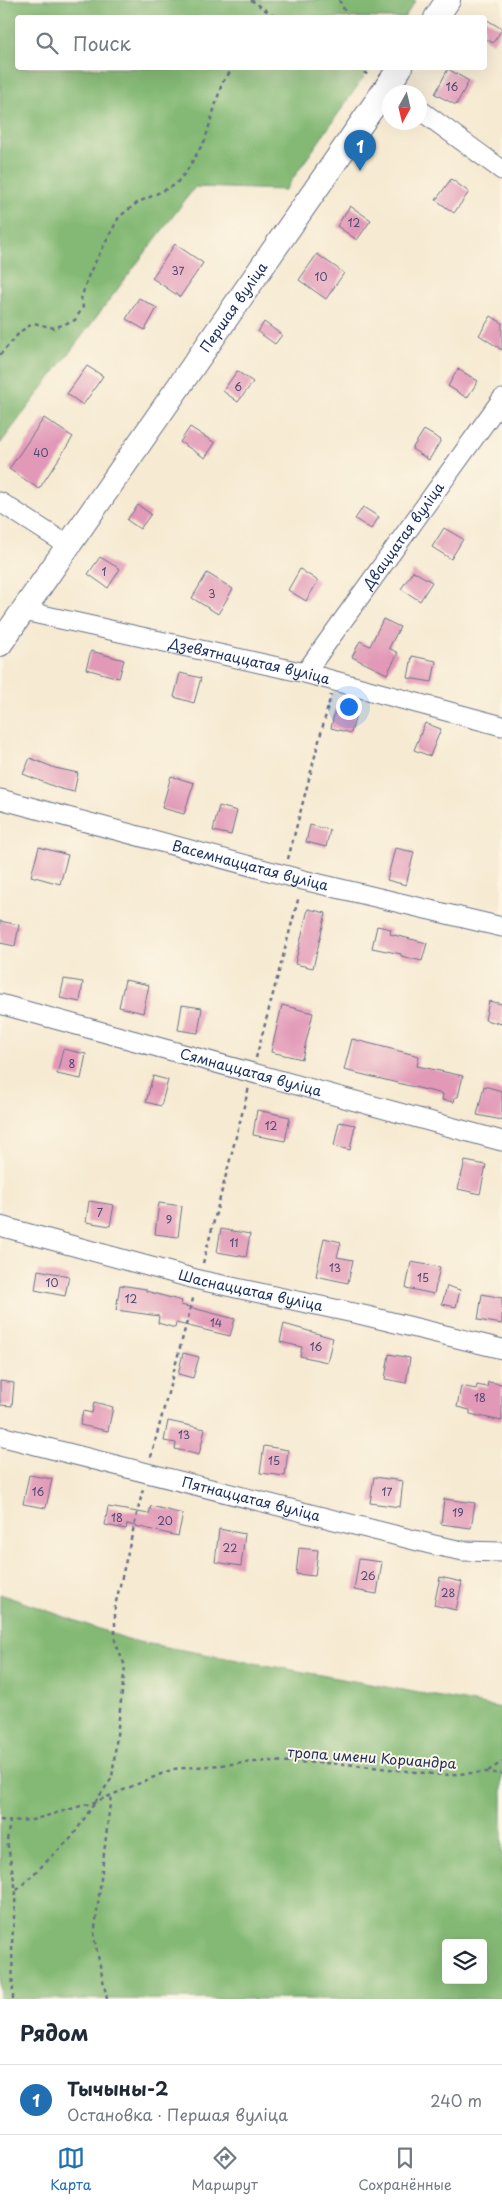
<!DOCTYPE html>
<html lang="ru">
<meta charset="utf-8">
<style>
body{margin:0;font-family:"Playpen Sans",sans-serif;background:#f6f6f7;color:#1f2937}
.controls{position:absolute;right:15px;bottom:15px;display:grid;overflow:hidden;border-radius:5px;box-shadow:0 5px 20px #0002}
.controls button{width:45px;height:45px;display:grid;place-items:center;padding:0;border:0;border-bottom:1px solid #e0e1e3;background:#fff;color:#1f2937;font:25px sans-serif}
.compass{position:absolute;left:382px;top:85px;width:45px;height:45px;border-radius:50%;background:#fff;box-shadow:0 5px 20px #0002;rotate:188deg}
.you{position:absolute;left:348px;top:706px;width:18px;height:18px;margin:-12px;border:4px solid #fff;border-radius:50%;background:#1a73e8;box-shadow:0 0 0 8px #1a73e833}
.badge{display:grid;place-items:center;width:32px;height:32px;border-radius:50%;background:#1f6fb2;color:#fff;font-size:16px;font-weight:700}
.pin{position:absolute;translate:-50% -41px;filter:drop-shadow(0 1px 2px #0008)}
.pin::after{content:'';position:absolute;top:26px;width:18px;height:15px;background:inherit;clip-path:polygon(0 0,100% 0,50% 100%)}
.list{margin:0;padding:0;list-style:none}
h2{display:flex;justify-content:space-between;align-items:center;height:65px;margin:0;padding:0 20px;font-size:21px}
h2 small{font-size:16px;font-weight:400;color:#747a83}
.list li{display:grid;grid-template-columns:32px 1fr auto;gap:15px;align-items:center;box-sizing:border-box;height:70px;padding:0 20px;border-top:1px solid #e0e1e3}
.list b{display:block;font-size:19px;white-space:nowrap}
.list p{margin:0;font-size:16px;white-space:nowrap;color:#747a83}
.list em{font-size:16px;font-style:normal;color:#747a83}
.icon{flex:none;width:28px;height:28px;fill:none;stroke:currentColor;stroke-width:2;stroke-linecap:round;stroke-linejoin:round}
.map{position:relative;flex:none;width:502px;height:1999px;overflow:hidden}
.search{position:absolute;background:#fff;box-shadow:0 5px 20px #0002;left:15px;right:15px;top:15px;height:55px;display:flex;align-items:center;gap:12px;box-sizing:border-box;padding:0 18px;border-radius:5px;color:#747a83;font-size:19px}
.sheet{height:135px;background:#fff}
nav{display:flex;justify-content:space-around;align-items:center;box-sizing:border-box;height:70px;border-top:1px solid #e0e1e3;background:#fff;font-size:14px;color:#747a83}
nav a{display:grid;justify-items:center;gap:2px}
nav .on{color:#1f6fb2}
.map>svg:first-child{display:block}
.forest{fill:#84b975;stroke:#50746a;fill-rule:evenodd}
.building{fill:#e299b7}
.lines{fill:none;stroke-linecap:round;stroke-linejoin:round}
.minor-casing{stroke:#687087;stroke-width:21}
.major-casing{stroke:#687087;stroke-width:26}
.path{stroke:#687087;stroke-width:2.5;stroke-dasharray:4 4;stroke-linecap:butt}
.minor{stroke:#fff;stroke-width:19}
.major{stroke:#fff;stroke-width:24}
.labels{text-anchor:middle;stroke-width:4;stroke-linejoin:round;paint-order:stroke}
.number-label{font-size:11px;fill:#4d4a74}
.street-label{font-size:14px;fill:#1b2f5e;stroke:#fcf5e5}
</style>
<div class="map">
<svg width="502" height="1999" viewBox="0 0 502 1999">
<rect width="100%" height="100%" fill="#fcf5e5"/>
<filter id="ink" filterUnits="userSpaceOnUse"><feTurbulence type="fractalNoise" baseFrequency=".02" numOctaves="2"/><feDisplacementMap in="SourceGraphic" scale="10" xChannelSelector="R" yChannelSelector="G"/><feConvolveMatrix kernelMatrix="1 2 1 2 8 2 1 2 1" color-interpolation-filters="sRGB"/></filter>
<filter id="wash" filterUnits="userSpaceOnUse"><feTurbulence type="fractalNoise" baseFrequency=".0096" numOctaves="4" result="noise"/><feDisplacementMap in="SourceGraphic" scale="20" xChannelSelector="R" yChannelSelector="G"/><feGaussianBlur stdDeviation="1.12" result="paint"/><feColorMatrix in="noise" values="0 0 0 0 0 0 0 0 0 0 0 0 0 0 0 0 0 1.4 0 .05"/><feComposite in="paint" operator="in"/></filter>
<g filter="url(#wash)">
<rect width="100%" height="100%" fill="#f6ead2"/>
<path class="forest" d="M0,0h416l-12,18h-386v50h352l-85,122 -90,-3 -195,257z
M0,1594l133,47 369,67v291h-502zM446,1943h37v37h-37z"/>
<g id="blocks">
<path class="building" d="M484,18l18,11 -9,14 -9,-5z
M448,69l21,12 -13,24 -21,-11z
M451,179l18,13 -15,21 -18,-13z
M350,206l21,14 -14,20 -20,-14z
M175,244l28,19 -23,34 -28,-19z
M317,254l27,19 -18,26 -27,-19z
M139,298l18,10 -12,22 -19,-11z
M491,316l11,7v27l-23,-15z
M264,322l18,13 -7,9 -17,-12z
M87,366l16,10 -20,29 -16,-11z
M458,369l20,12 -11,17 -19,-12z
M237,371l16,11 -15,20 -15,-11z
M44,418l29,19 -34,52 -30,-20z
M190,427l25,16 -10,15 -25,-16z
M424,430l17,10 -12,20 -17,-11z
M138,505l13,9 -11,15 -13,-9z
M363,507l16,10 -8,12 -16,-10z
M444,528l19,11 -12,20 -19,-12z
M100,557l20,12 -12,19 -20,-14z
M300,569l18,12 -12,20 -18,-11z
M413,571l19,11 -12,19 -19,-12z
M207,573l26,16 -15,25 -26,-16z
M383,619l17,8 -11,21 9,5 -11,21 -35,-17 8,-16 10,5z
M91,651l33,9 -5,18 -33,-9z
M412,656l24,5 -4,21 -24,-4z
M180,673l21,5 -7,25 -20,-6z
M335,710l21,5 -5,18 -20,-5z
M425,723l16,6 -11,27 -16,-6z
M30,758l25,10 23,5 -4,19 -16,-4 -35,-14z
M171,776l23,7 -10,31 -22,-6z
M219,806l18,5 -6,24 -18,-4z
M310,825l20,5 -4,17 -20,-5z
M39,847l29,8 -8,29 -29,-8z
M395,848l19,4 -8,33 -19,-5z
M308,909l18,4 -13,55 -18,-4z
M0,921l19,4 -4,21 -15,-3z
M377,926l14,3 -1,5 37,9 -5,18 -21,-5v-2l-29,-6z
M64,979l19,3 -3,20 -20,-4z
M125,980l24,5 -6,28 -24,-6z
M489,1001l13,3v20l-17,-4z
M182,1005l20,3 -4,25 -20,-3z
M282,1005l31,8 -11,46 -31,-7z
M352,1039l67,17 -2,10 46,10 -5,21h-3l-1,5 -12,-2 1,-6 -99,-24z
M63,1049l23,5 -5,25 -24,-5z
M153,1076l15,4 -7,26 -15,-4z
M484,1086l18,5v29l-25,-5z
M257,1110l33,7 -5,24 -32,-6z
M339,1122l16,3 -5,25 -16,-4z
M465,1161l21,4 -6,29 -22,-5z
M89,1201l25,4 -4,21 -24,-4z
M159,1203l23,3 -4,31 -23,-3z
M221,1229l29,5 -4,23 -29,-5z
M324,1238l17,4 -4,15 16,3 -5,23 -32,-7z
M411,1262l29,5 -6,27 -28,-6z
M38,1270l31,6 -4,20 -30,-6z
M120,1285l26,4v2l36,10 -1,4 54,14 -5,17 -54,-13 -1,5 -17,-5 1,-7 -43,-6z
M447,1286l13,4 -4,17 -14,-3z
M482,1294l20,4v26l-24,-4z
M284,1324l49,14 -6,24 -27,-6 2,-9 -22,-5z
M183,1353l16,4 -6,21 -15,-4z
M389,1354l21,4 -4,25 -21,-4z
M0,1381l14,2 -2,23 -12,-1z
M488,1382l14,2v37l-32,-7v-4l-13,-3 4,-21 15,3 1,-4 10,2z
M94,1402l19,5 -5,24 -28,-6 3,-14 9,2z
M168,1421l37,8 -6,26 -24,-6 1,-6 -12,-2z
M264,1446l24,4 -3,26 -25,-3z
M29,1475l23,4 -6,29 -23,-4z
M374,1477l29,4 -3,26 -30,-4z
M444,1499l31,4 -4,25 -30,-4z
M151,1506l32,8 -5,22 -51,-12 -1,5 -21,-4 3,-18 41,7z
M219,1529l26,5 -4,32 -26,-4z
M299,1548l19,2 -3,26 -19,-2z
M359,1559l23,3 -5,32 -23,-4z
M440,1577l22,5 -6,28 -22,-5z"/>
</g>
</g>
<g filter="url(#ink)">
<use href="#blocks" fill-opacity="0" stroke="#687087" stroke-width="1"/>
<g class="lines">
<defs>
<g id="minor">
<path d="M420,110l82,60"/>
<path d="M0,502l69,44"/>
<path id="s1" d="M24,611l281,62 197,53"/>
<path id="s2" d="M305,673l197,-274"/>
<path id="s3" d="M0,799l303,81 199,47"/>
<path id="s4" d="M0,1004l502,137"/>
<path id="s5" d="M0,1226l199,54 164,35 139,34"/>
<path id="s6" d="M0,1436l434,109 29,6 39,1"/>
</g>
<g id="major">
<path d="M436,18l12,-18"/>
<path id="s7" d="M0,644l400,-576"/>
</g>
</defs>
<use href="#minor" class="minor-casing"/>
<use href="#major" class="major-casing"/>
<path class="path" d="M251,0l26,18
M339,0l8,15 -1,3
M357,68l13,8
M0,355l21,-24 13,-8 20,5 21,-8 8,-13 -2,-8 8,-25 30,-57 18,-14 38,-18 11,-13 19,-32 17,-57 11,-15
M288,859l43,-164
M256,1058l43,-162
M203,1263l46,-176
M151,1457l43,-162
M488,1771l14,-9
M95,1802l17,-24 13,-112 -10,-25v-35l28,-117
M0,1820l10,1
M17,1890l55,-53 22,-33
M13,1999l-1,-56 4,-52 -9,-50 3,-20 22,-1 63,-18 78,-33 94,-8 79,3 96,11 44,-3 16,2
M107,1999l-13,-62 17,-142"/>
<use href="#minor" class="minor"/>
<use href="#major" class="major"/>
</g>
</g>
<g class="labels">
<g class="number-label">
<text x="452" y="91">16</text>
<text x="354" y="227">12</text>
<text x="178" y="275">37</text>
<text x="321" y="281">10</text>
<text x="238" y="391">6</text>
<text x="41" y="457">40</text>
<text x="104" y="576">1</text>
<text x="212" y="598">3</text>
<text x="72" y="1068">8</text>
<text x="271" y="1130">12</text>
<text x="100" y="1217">7</text>
<text x="169" y="1224">9</text>
<text x="234" y="1247">11</text>
<text x="335" y="1272">13</text>
<text x="423" y="1282">15</text>
<text x="52" y="1287">10</text>
<text x="131" y="1303">12</text>
<text x="216" y="1327">14</text>
<text x="316" y="1351">16</text>
<text x="480" y="1402">18</text>
<text x="184" y="1439">13</text>
<text x="274" y="1465">15</text>
<text x="38" y="1496">16</text>
<text x="387" y="1496">17</text>
<text x="458" y="1517">19</text>
<text x="117" y="1522">18</text>
<text x="165" y="1525">20</text>
<text x="230" y="1552">22</text>
<text x="368" y="1580">26</text>
<text x="448" y="1597">28</text>
</g>
<g class="street-label">
<text dy="5" stroke="none"><textPath href="#s7" startOffset="410">Першая вуліца</textPath></text>
<text dy="5" stroke="none"><textPath href="#s2" startOffset="169">Дваццатая вуліца</textPath></text>
<text dy="5" stroke="none"><textPath href="#s1" startOffset="231">Дзевятнаццатая вуліца</textPath></text>
<text dy="5" stroke="none"><textPath href="#s3" startOffset="259">Васемнаццатая вуліца</textPath></text>
<text dy="5" stroke="none"><textPath href="#s4" startOffset="260">Сямнаццатая вуліца</textPath></text>
<text dy="5" stroke="none"><textPath href="#s5" startOffset="259">Шаснаццатая вуліца</textPath></text>
<text dy="5" stroke="none"><textPath href="#s6" startOffset="259">Пятнаццатая вуліца</textPath></text>
<text transform="translate(372 1758) rotate(4)" y="5">тропа имени Кориандра</text>
</g>
</g>
</svg>
<div class="controls">
<button><svg class="icon" aria-label="layers" viewBox="0 0 24 24"><path d="M12 4l9 5-9 5-9-5zM3 14l9 5 9-5"/></svg></button>
</div>
<svg class="compass" viewBox="-18 -18 36 36"><path d="M0-13l5 13h-10z" fill="#e53935"/><path d="M0 13l5-13h-10z" fill="#747a83"/></svg>
<div class="you"></div>
<div class="pin badge" style="left:360px;top:171px">1</div>
<div class="search"><svg class="icon" aria-label="search" viewBox="0 0 24 24"><circle cx="10" cy="10" r="6"/><path d="M15 15l6 6"/></svg>Поиск</div>
</div>
<section class="sheet">
<h2>Рядом<small></small></h2>
<ul class="list">
<li><span class="badge">1</span><div><b>Тычыны-2</b><p>Остановка · Першая вуліца</p></div><em>240 m</em></li>
</ul>
</section>
<nav>
<a class="on"><svg class="icon" aria-label="map" viewBox="0 0 24 24"><path d="M3 6l6-2 6 2 6-2v14l-6 2-6-2-6 2zM9 4v14M15 6v14"/></svg>Карта</a>
<a><svg class="icon" aria-label="directions" viewBox="0 0 24 24"><path d="M12 3l9 9-9 9-9-9zM9 14v-3h6M13 9l2 2-2 2"/></svg>Маршрут</a>
<a><svg class="icon" aria-label="saved" viewBox="0 0 24 24"><path d="M7 4h10v16l-5-4-5 4z"/></svg>Сохранённые</a>
</nav>
